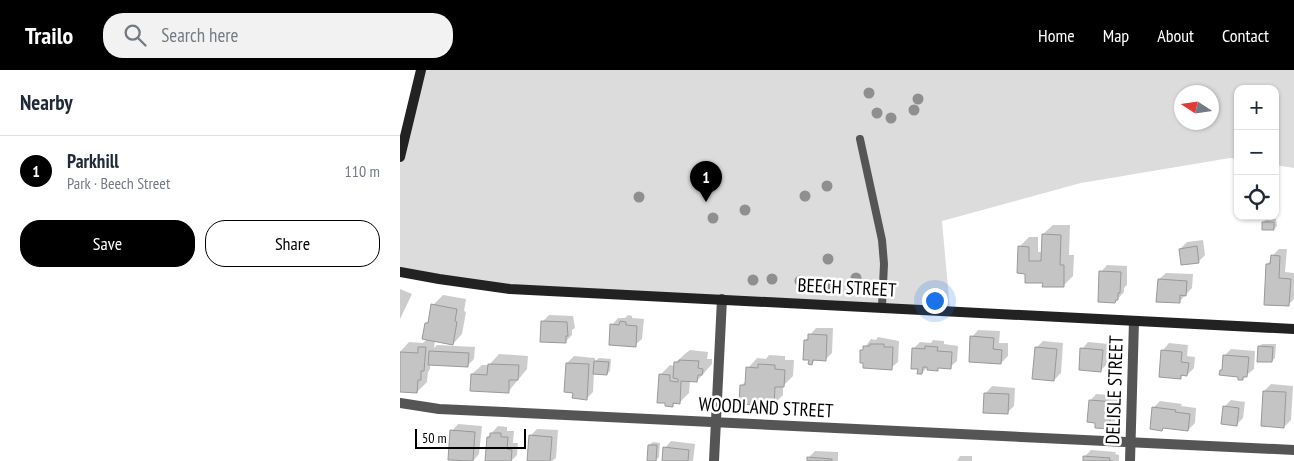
<!DOCTYPE html>
<meta charset="utf-8">
<style>
body{margin:0;font-family:"PT Sans Narrow",sans-serif;background:#f2f2f3;color:#1f2937}
.controls{position:absolute;right:15px;top:15px;display:grid;overflow:hidden;border-radius:10px;box-shadow:0 1px 4px #0004}
.controls button{width:45px;height:45px;display:grid;place-items:center;padding:0;border:0;border-bottom:1px solid #e0e1e3;background:#fff;color:#1f2937;font:25px sans-serif}
.compass{position:absolute;left:774px;top:15px;width:45px;height:45px;border-radius:50%;background:#fff;box-shadow:0 1px 4px #0004;rotate:282deg}
.scale{position:absolute;left:15px;bottom:12px;width:111px;box-sizing:border-box;padding-left:5px;border:2px solid #000;border-top:0;font-size:14px;line-height:18px;white-space:nowrap;color:#000;-webkit-text-stroke:4px #fff;paint-order:stroke}
.you{position:absolute;left:534px;top:230px;width:18px;height:18px;margin:-12px;border:4px solid #fff;border-radius:50%;background:#1a73e8;box-shadow:0 0 0 8px #1a73e833}
.badge{display:grid;place-items:center;width:32px;height:32px;border-radius:50%;background:#000;color:#fff;font-size:16px;font-weight:700}
.pin{position:absolute;translate:-50% -41px;filter:drop-shadow(0 1px 2px #0008)}
.pin::after{content:'';position:absolute;top:26px;width:18px;height:15px;background:inherit;clip-path:polygon(0 0,100% 0,50% 100%)}
.list{margin:0;padding:0;list-style:none}
h2{display:flex;justify-content:space-between;align-items:center;height:65px;margin:0;padding:0 20px;font-size:21px}
h2 small{font-size:16px;font-weight:400;color:#747a83}
.list li{display:grid;grid-template-columns:32px 1fr auto;gap:15px;align-items:center;box-sizing:border-box;height:70px;padding:0 20px;border-top:1px solid #e0e1e3}
.list b{display:block;font-size:19px;white-space:nowrap}
.list p{margin:0;font-size:16px;white-space:nowrap;color:#747a83}
.list em{font-size:16px;font-style:normal;color:#747a83}
.actions{display:flex;gap:10px;padding:15px 20px}
.actions a{flex:1;padding:11px 0;border:1px solid #000;border-radius:20px;text-align:center;font-size:18px;color:#000}
.actions .main{background:#000;color:#fff}
.icon{flex:none;width:28px;height:28px;fill:none;stroke:currentColor;stroke-width:2;stroke-linecap:round;stroke-linejoin:round}
.map{position:relative;flex:none;width:894px;height:391px;overflow:hidden}
header{display:flex;align-items:center;gap:30px;box-sizing:border-box;height:70px;padding:0 25px;background:#000;color:#fff}
header strong{font-size:24px}
nav{display:flex;gap:28px;margin-inline-start:auto;font-size:18px}
.search{width:350px;height:45px;background:#f2f2f3;display:flex;align-items:center;gap:12px;box-sizing:border-box;padding:0 18px;border-radius:20px;color:#747a83;font-size:19px}
main{display:flex}
aside{flex:1;background:#fff}
.map>svg:first-child{display:block}
.green{fill:#dcdcdc;fill-rule:evenodd}
.shadow{fill:#0003}
.building{fill:#c4c4c4;stroke:#999}
.lines{fill:none;stroke-linecap:round;stroke-linejoin:round}
.lane{stroke:#555;stroke-width:8}
.street{stroke:#555;stroke-width:10}
.secondary{stroke:#222;stroke-width:10}
.tree{fill:#8f8f8f}
.labels{text-anchor:middle;stroke-width:5;stroke-linejoin:round;paint-order:stroke}
.street-label{font-size:19px;fill:#000;stroke:#fff}
</style>
<header>
<strong>Trailo</strong>
<div class="search"><svg class="icon" aria-label="search" viewBox="0 0 24 24"><circle cx="10" cy="10" r="6"/><path d="M15 15l6 6"/></svg>Search here</div>
<nav><a>Home</a><a>Map</a><a>About</a><a>Contact</a></nav>
</header>
<main>
<aside>
<h2>Nearby<small></small></h2>
<ul class="list">
<li><span class="badge">1</span><div><b>Parkhill</b><p>Park · Beech Street</p></div><em>110 m</em></li>
</ul>
<div class="actions"><a class="main">Save</a><a>Share</a></div>
</aside>
<div class="map">
<svg width="894" height="391" viewBox="0 0 894 391">
<rect width="100%" height="100%" fill="#fff"/>
<path class="green" d="M21,0h873v98l-19,-3v-76h-37v70l-8,-1 -149,25 -139,38 8,89 -375,-18 -175,-20v-115zM782,22h30v30h-30z"/>
<path class="shadow" d="M867,149h9l1,7 -3,3 -11,-7z
M653,155h17l-1,30h5l-1,21 -10,10 -19,-4 -17,-10 -8,-25 10,-10h9v15h4l1,-18z
M803,170l2,15 -7,7 -18,-13 7,-7z
M879,179h8l-2,23 9,1v26l-6,6 -21,-41 5,-4v-4z
M707,195l20,1v19l-3,3v4l-9,10 -14,-30z
M766,203l27,1 -1,14 -13,14 -20,-23z
M0,219l12,5 -12,25z
M43,225l23,4 -2,12 2,1 -4,22 -9,10 -18,-3 -1,7 3,-3 38,2 -1,12 -7,7 -37,-2v5l-2,3 -1,10 -10,10 -17,-2v-38l9,-10 14,1 4,-4 -1,-16 4,-3 3,-15z
M149,245l24,1 2,12 -3,2v5l-7,7 -23,-20z
M228,245l4,1v2l12,1 -2,20 -7,6 -23,-20 6,-7h7z
M416,258h17l-1,25 -6,6h-10l-4,4 -7,-22z
M578,260l22,1 -1,12h9v13l-7,7 -29,-26z
M478,267l21,4 -1,21 -7,6 -29,-17 9,-12 5,1z
M533,270l11,1v3l14,2 -1,15 -7,6h-10l-3,2 -9,-3 -6,7 -9,-24 7,-7 11,1z
M643,271l20,2 -2,30 -7,7 -18,-32z
M688,272l21,2 -2,20 -6,6 -19,-21z
M769,273l19,2 -1,11 8,1 -1,11 -7,7 -3,-1 -4,4 -20,-2 3,-26z
M862,274h14l-1,14 -3,3 -13,-14z
M831,279l24,2 -1,18 -12,10 -2,-3 -19,-5 2,-3 1,-12z
M290,280l18,2 -1,7h5v5l-15,17h-7l-1,12 -10,10 -3,-1 -4,4 -12,-31 10,-10 5,1 1,-4 10,-9z
M99,284l29,2 -1,13 -19,23 -36,-18 10,-9h7z
M369,285l16,1v4h9l-1,16 -10,10v9l-10,10 -31,-20 5,-5 1,-12 9,-10 9,1z
M174,286l21,2v3l4,-3 12,1 -1,12 -3,3 -13,-1 -1,19 -6,6 -13,-6 -7,-29z
M871,314l22,2 -2,34 -7,7 -20,-36z
M592,316l23,2 -1,18 -7,7 -21,-20z
M696,324l26,2 -1,8 -5,4 -1,13 -6,7 -19,-27z
M831,330l14,2 -2,16 -7,7 -12,-18z
M760,331l22,3 -1,2 15,2 -1,15 -7,7 -24,-3 -2,2 -9,-21z
M58,354l24,2 -3,28 -6,7 -21,-30z
M98,356l9,1v4h7l-1,12h5l-1,12 -6,6h-25l2,-24z
M137,359l21,1 -2,28 -4,3h-24l2,-25z
M271,371l24,3 -2,17h-30l2,-13z
M253,372l7,1 -1,14 -3,3 -7,-15z
M691,380l25,2 -1,2 4,1v6h-35v-4z
M415,381l23,1v9h-30v-3z
M560,386h12v5h-15z"/>
<path class="building" d="M862,152h12v8h-12z
M642,164l19,1 -1,30h4v22h-22l1,-4h-18v-9l-8,-1 1,-27 11,1v14h12z
M797,176l2,17 -18,2 -2,-16z
M871,185l9,1 -1,22 12,1 -2,27 -25,-1 2,-41h4z
M699,201l22,1 -1,21h-2v7h-2l-1,3 -17,-1z
M758,209l29,2 -1,15 -6,-1v8l-24,-1z
M31,234l26,5 -2,12 2,1 -4,23 -31,-6 3,-16h3z
M141,251l26,1 1,14h-2v7l-26,-1z
M220,251l6,1v3l11,1 -1,21 -27,-2 1,-21 9,1z
M408,264l19,1 -1,26 -13,-1 -1,5 -4,-1 1,-4h-6l1,-20h4z
M570,266l24,2 -1,11 9,1 -1,14 -32,-2z
M470,274h14v3h9l-1,23 -29,-2v-5h-3v-13h3v-4h7z
M525,276l13,1 -1,4 15,1 -1,17 -13,-1v3l-11,-1v-3h-4l-1,7h-5l1,-5h-7l1,-21 13,1z
M858,276l15,1 -1,15h-15z
M18,277h8l-2,24h-3v9h-3l-1,13 -17,-1v-40l18,1z
M635,277l22,2 -3,32 -22,-2z
M680,278l23,2 -2,22 -22,-2z
M761,280l21,2 -1,10 8,1 -2,13 -6,-1v4l-22,-2z
M29,281l40,2 -1,14 -40,-2z
M823,285l26,2 -2,20h-4v3h-5v-3l-19,-2 1,-5h2z
M279,290l20,1 -1,7 5,1 -1,6h-4l-1,7 -16,-1 -1,23 -7,-1v4l-8,-1v-3h-8l2,-29 11,1v6l8,1v-3l-5,-1 1,-16h5z
M194,291l15,1 -2,13 -14,-1z
M166,293l23,1 -2,36 -15,-2 1,-5 -9,-1z
M88,294l31,1 -1,15h-9v13l-39,-2 1,-17 16,1z
M358,294l17,1v4l10,1 -1,17h-9l-1,19 -35,-2 1,-19h5l1,-18 12,1z
M863,321l23,1 -2,36 -23,-2z
M584,323l25,1 -1,20 -25,-1z
M689,330l27,2 -1,10 -4,-1 -2,18 -14,-1v-5l-8,-1z
M823,336l16,2 -2,18 -16,-2z
M752,337l24,3 -1,2 15,2 -2,17 -25,-3 -1,3 -12,-2z
M50,360l25,2 -2,29 -25,-1z
M90,363h11v4h7l-1,12 5,1 -1,11h-26l2,-24h3z
M129,365l23,2 -2,24h-23z
M248,375h9l-1,16h-9z
M263,377l26,3 -1,11h-26z
M683,386l27,2 -1,3h4h-30z
M407,387l25,2v2h-25z"/>
<g class="lines">
<path class="lane" d="M460,69l22,101 2,24 -2,42"/>
<path class="street" d="M0,333l39,6 43,2 812,39
M314,391l8,-162
M730,391l4,-140"/>
<path class="secondary" d="M0,87l21,-87
M0,202l39,7 71,10 784,40"/>
</g>
<g class="tree">
<circle cx="469" cy="23" r="5.5"/>
<circle cx="518" cy="29" r="5.5"/>
<circle cx="514" cy="40" r="5.5"/>
<circle cx="477" cy="43" r="5.5"/>
<circle cx="491" cy="48" r="5.5"/>
<circle cx="427" cy="116" r="5.5"/>
<circle cx="405" cy="126" r="5.5"/>
<circle cx="239" cy="127" r="5.5"/>
<circle cx="345" cy="140" r="5.5"/>
<circle cx="313" cy="148" r="5.5"/>
<circle cx="428" cy="189" r="5.5"/>
<circle cx="456" cy="208" r="5.5"/>
<circle cx="372" cy="209" r="5.5"/>
<circle cx="353" cy="210" r="5.5"/>
<circle cx="400" cy="211" r="5.5"/>
<circle cx="430" cy="215" r="5.5"/>
</g>
<g class="labels">
<g class="street-label">
<text transform="translate(447 217) rotate(3)" y="7">BEECH STREET</text>
<text transform="translate(714 320) rotate(-88)" y="7">DELISLE STREET</text>
<text transform="translate(366 337) rotate(3)" y="7">WOODLAND STREET</text>
</g>
</g>
</svg>
<div class="controls">
<button>+</button>
<button>−</button>
<button><svg class="icon" aria-label="locate" viewBox="0 0 24 24"><circle cx="12" cy="12" r="6"/><path d="M12 2v4M12 18v4M2 12h4M18 12h4"/></svg></button>
</div>
<svg class="compass" viewBox="-18 -18 36 36"><path d="M0-13l5 13h-10z" fill="#e53935"/><path d="M0 13l5-13h-10z" fill="#747a83"/></svg>
<div class="scale">50 m</div>
<div class="you"></div>
<div class="pin badge" style="left:306px;top:132px">1</div>
</div>
</main>
